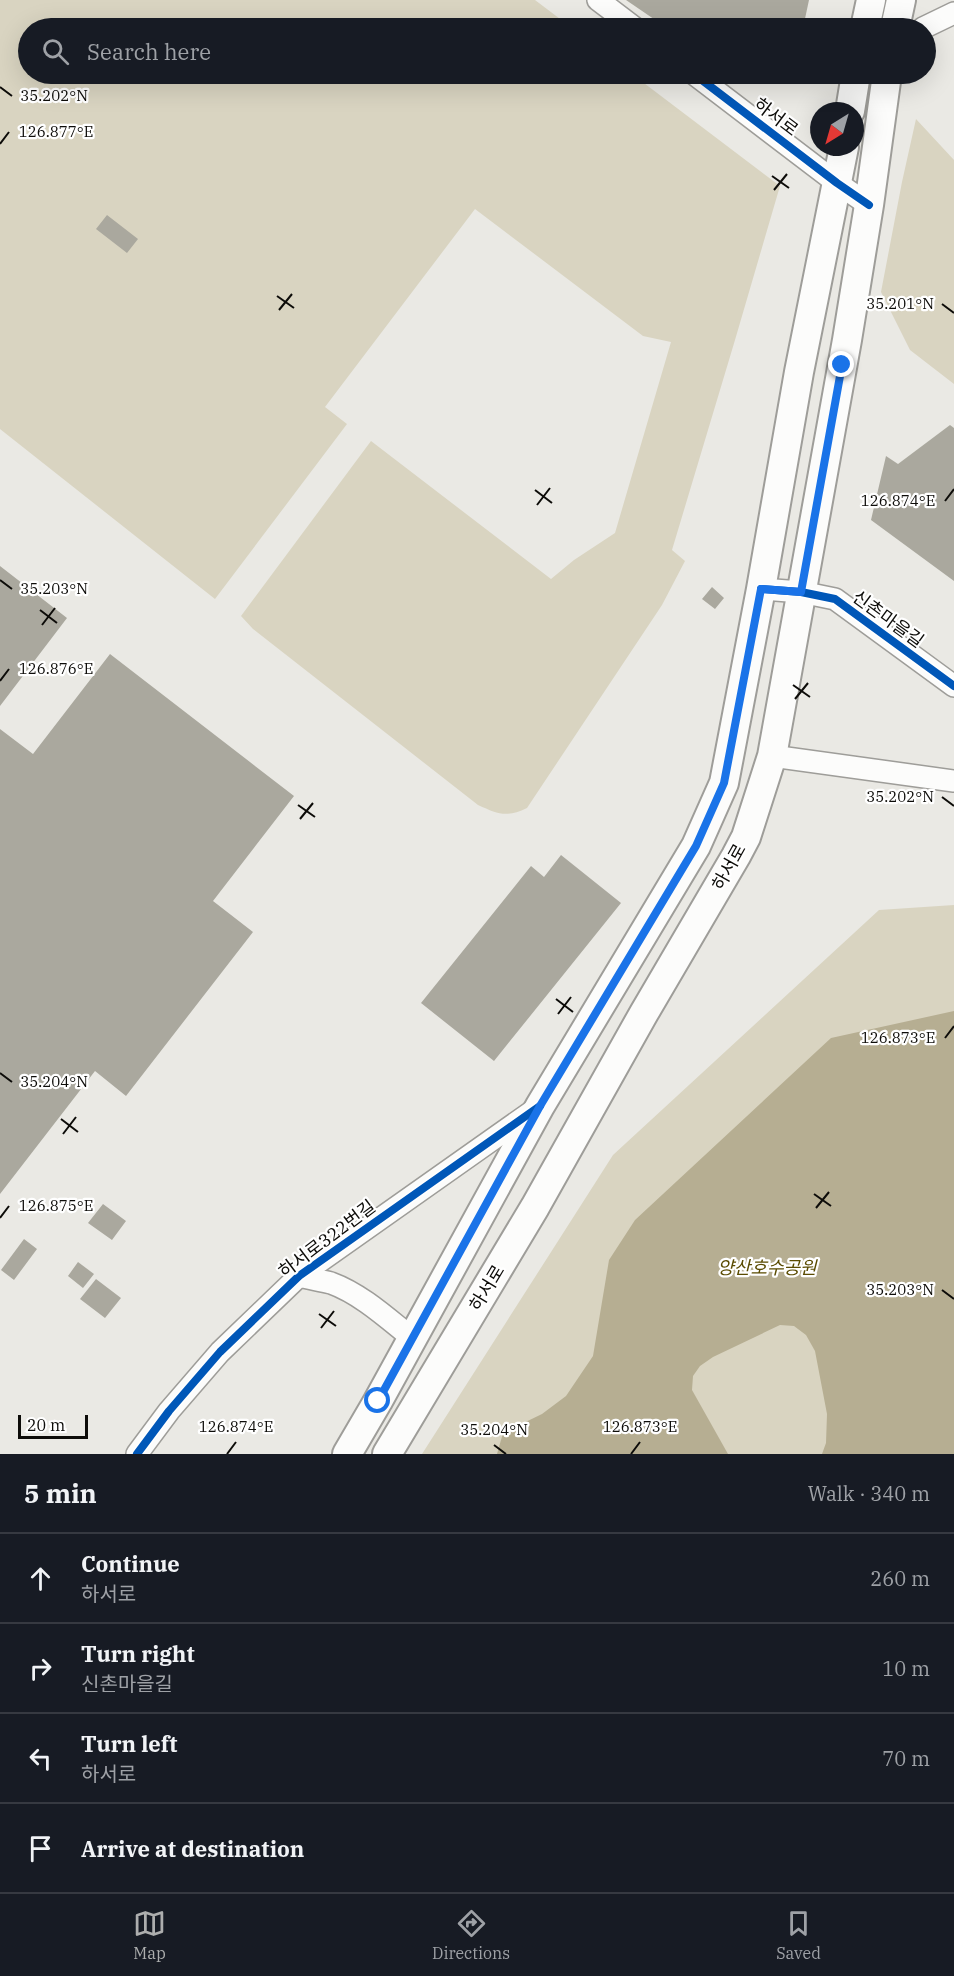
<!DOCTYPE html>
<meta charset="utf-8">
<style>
body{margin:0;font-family:"IBM Plex Serif","Noto Sans KR",serif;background:#242831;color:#f1f3f6}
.compass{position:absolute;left:810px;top:102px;width:54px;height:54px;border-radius:50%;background:#171b24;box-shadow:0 6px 24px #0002;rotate:217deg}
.scale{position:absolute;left:18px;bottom:15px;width:70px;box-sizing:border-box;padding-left:6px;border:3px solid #0d0c09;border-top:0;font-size:16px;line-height:21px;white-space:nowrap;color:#0d0c09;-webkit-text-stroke:4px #fff;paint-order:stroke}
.stop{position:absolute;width:18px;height:18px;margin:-14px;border:4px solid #1a73e8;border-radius:50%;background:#fff}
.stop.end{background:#1a73e8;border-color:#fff;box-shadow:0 2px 6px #0008}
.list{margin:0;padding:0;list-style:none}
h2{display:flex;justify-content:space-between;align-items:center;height:78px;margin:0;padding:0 24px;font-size:26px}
h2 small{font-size:20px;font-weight:400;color:#9ea1a6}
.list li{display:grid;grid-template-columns:39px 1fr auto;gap:18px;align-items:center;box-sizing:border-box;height:90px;padding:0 24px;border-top:2px solid #363941}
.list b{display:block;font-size:22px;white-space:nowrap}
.list p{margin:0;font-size:20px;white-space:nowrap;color:#9ea1a6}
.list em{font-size:20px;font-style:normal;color:#9ea1a6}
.icon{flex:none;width:33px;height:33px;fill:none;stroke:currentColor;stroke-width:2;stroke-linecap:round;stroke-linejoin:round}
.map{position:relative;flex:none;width:954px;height:1454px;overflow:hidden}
.search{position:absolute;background:#171b24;box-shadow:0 6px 24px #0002;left:18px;right:18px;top:18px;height:66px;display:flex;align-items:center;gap:15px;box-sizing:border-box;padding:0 21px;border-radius:33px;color:#9ea1a6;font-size:22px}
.sheet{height:438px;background:#171b24}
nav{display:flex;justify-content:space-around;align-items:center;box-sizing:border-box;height:84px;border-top:2px solid #363941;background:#171b24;font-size:16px;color:#9ea1a6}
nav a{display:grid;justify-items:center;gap:3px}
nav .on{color:#adaeae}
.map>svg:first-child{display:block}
.green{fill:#d9d4c1}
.water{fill:#b6ae92}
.building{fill:#aaa89e}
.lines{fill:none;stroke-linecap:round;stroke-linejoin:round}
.minor-casing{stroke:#9e9d99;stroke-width:24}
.secondary-casing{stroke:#9e9d99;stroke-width:32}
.minor{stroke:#fcfcfb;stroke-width:21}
.secondary{stroke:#fcfcfb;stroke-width:28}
.cycleway-casing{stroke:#fff;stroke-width:11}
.cycleway{stroke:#0057b8;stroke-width:8}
.route{stroke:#1a73e8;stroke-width:8}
.ticks{fill:none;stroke:#0d0c09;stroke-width:2}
.labels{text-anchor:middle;stroke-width:4.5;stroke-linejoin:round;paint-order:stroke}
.street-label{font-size:18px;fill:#0d0c09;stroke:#fff}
.park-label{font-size:18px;font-style:italic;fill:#5a4b01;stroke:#fff}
.ticks-label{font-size:15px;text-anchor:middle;fill:#0d0c09;stroke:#fff;stroke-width:4.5;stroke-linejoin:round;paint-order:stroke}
</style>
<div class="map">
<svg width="954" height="1454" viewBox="0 0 954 1454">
<rect width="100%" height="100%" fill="#eae9e4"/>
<path class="green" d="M0,0h535l37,28h-544v46h604l148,112 -45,154 -63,210 13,11 -23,44 -135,203c-21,10 -29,6 -49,-3l-225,-176 -12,-13 130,-175 180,138 23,-19 41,-27 56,-191 -28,-6 -168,-127 -150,198 22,17 -132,175 -215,-170z
M916,119l38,41v224l-44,-34 -29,-58 21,-110z
M954,905v549h-532l191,-299 266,-245z"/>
<path class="water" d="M954,1011v443h-132l4,-11 1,-29 -12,-63 -9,-16 -12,-9 -14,-1 -67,32 -13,9 -7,10 -1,14 36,64h-231l6,-21 39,-19 24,-18 27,-40 16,-96 26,-40 196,-182z"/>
<path class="building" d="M626,0h183l-6,28h-136z
M107,215l31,24 -11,14 -31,-24z
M950,425l4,3v153l-83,-61 15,-64 12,8z
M0,566l67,52 -67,88z
M712,587l12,11 -9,11 -13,-10z
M110,654l184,142 -81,105 40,31 -127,164 -31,-25 -95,123v-465l33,25z
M561,855l60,48 -127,158 -73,-58 110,-137 13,11z
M103,1204l23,17 -14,19 -24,-17z
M24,1239l13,10 -23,31 -13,-10z
M78,1262l16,12 -11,14 -15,-12z
M96,1279l25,19 -16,20 -25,-19z"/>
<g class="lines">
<defs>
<path id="minor" d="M598,0l37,28
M923,28l31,-15
M694,74l143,109 32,22
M761,589l40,3 34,7 119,87
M772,756l182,25
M299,1276c10,3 21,4 32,7 30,11 56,35 81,55
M137,1454l32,-43 51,-59 79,-76 238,-168"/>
<path id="secondary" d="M865,28l6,-28
M895,28l6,-28
M850,111l6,-37
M347,1454l31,-53 162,-295 156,-260 28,-63 37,-194 38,-217 45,-225
M387,1454l148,-247 109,-194 92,-157 10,-19 26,-81 75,-416 22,-135 18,-131"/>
</defs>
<use href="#minor" class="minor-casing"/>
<use href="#secondary" class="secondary-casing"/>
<use href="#minor" class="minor"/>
<use href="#secondary" class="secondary"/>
<defs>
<path id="cycleway" d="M694,74l143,109 32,22
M761,589l40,3 34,7 119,87
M137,1454l32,-43 51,-59 79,-76 241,-170"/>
</defs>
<use href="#cycleway" class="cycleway-casing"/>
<use href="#cycleway" class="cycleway"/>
</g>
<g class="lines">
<path class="route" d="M378,1401l162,-295 156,-260 28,-63 37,-194 40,3 41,-227"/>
</g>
<path class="ticks" d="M0,87l12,9M0,144l9,-12M772,176l17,12M774,190l13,-16M277,296l17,12M942,304l12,9M279,310l13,-16M535,490l17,13M945,501l9,-12M537,505l13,-17M0,580l12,9M40,610l17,13M42,625l13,-17M0,681l9,-12M793,685l17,12M795,699l13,-16M942,797l12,9M298,805l17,12M300,819l13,-16M556,999l17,13M558,1014l13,-17M945,1038l9,-12M0,1073l12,9M61,1119l17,13M63,1134l13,-17M814,1194l17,12M816,1208l13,-16M0,1218l9,-12M942,1290l12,9M319,1314l17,12M321,1328l13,-17M494,1445l12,9M227,1454l9,-12M631,1454l9,-12"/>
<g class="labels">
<g class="street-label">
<text transform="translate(776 117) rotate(37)" y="6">하서로</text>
<text transform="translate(888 619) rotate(36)" y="6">신촌마을길</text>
<text transform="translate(729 867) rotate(-61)" y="6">하서로</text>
<text transform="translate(327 1239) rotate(-37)" y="6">하서로322번길</text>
<text transform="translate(487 1288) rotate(-59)" y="6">하서로</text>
</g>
<g class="park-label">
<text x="767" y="1274">양산호수공원</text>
</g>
</g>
<g class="ticks-label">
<text x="54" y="101">35.202°N</text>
<text x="56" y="137">126.877°E</text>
<text x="900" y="309">35.201°N</text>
<text x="898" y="506">126.874°E</text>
<text x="54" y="594">35.203°N</text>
<text x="56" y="674">126.876°E</text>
<text x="900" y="802">35.202°N</text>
<text x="898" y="1043">126.873°E</text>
<text x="54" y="1087">35.204°N</text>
<text x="56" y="1211">126.875°E</text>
<text x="900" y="1295">35.203°N</text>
<text x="236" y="1432">126.874°E</text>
<text x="640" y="1432">126.873°E</text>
<text x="494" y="1435">35.204°N</text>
</g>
</svg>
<svg class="compass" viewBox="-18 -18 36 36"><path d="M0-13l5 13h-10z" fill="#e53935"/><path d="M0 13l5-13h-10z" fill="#9ea1a6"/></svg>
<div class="scale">20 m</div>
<div class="stop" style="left:378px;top:1401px"></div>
<div class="stop end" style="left:842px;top:365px"></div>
<div class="search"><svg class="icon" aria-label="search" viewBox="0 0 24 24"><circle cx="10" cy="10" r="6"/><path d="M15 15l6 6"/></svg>Search here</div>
</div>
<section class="sheet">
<h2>5 min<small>Walk · 340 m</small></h2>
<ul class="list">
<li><svg class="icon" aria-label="ahead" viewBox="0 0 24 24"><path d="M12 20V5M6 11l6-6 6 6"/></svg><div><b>Continue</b><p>하서로</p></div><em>260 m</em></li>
<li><svg class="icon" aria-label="right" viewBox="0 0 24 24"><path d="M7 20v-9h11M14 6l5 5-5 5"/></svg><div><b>Turn right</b><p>신촌마을길</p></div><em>10 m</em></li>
<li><svg class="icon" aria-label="left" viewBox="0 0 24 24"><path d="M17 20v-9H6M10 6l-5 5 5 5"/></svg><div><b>Turn left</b><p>하서로</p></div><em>70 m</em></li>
<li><svg class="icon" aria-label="arrive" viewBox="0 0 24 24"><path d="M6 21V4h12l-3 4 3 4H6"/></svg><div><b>Arrive at destination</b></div></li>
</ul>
</section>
<nav>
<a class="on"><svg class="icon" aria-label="map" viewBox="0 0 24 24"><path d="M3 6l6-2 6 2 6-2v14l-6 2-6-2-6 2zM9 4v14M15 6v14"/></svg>Map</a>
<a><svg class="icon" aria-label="directions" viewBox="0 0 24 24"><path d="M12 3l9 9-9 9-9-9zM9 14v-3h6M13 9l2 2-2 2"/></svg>Directions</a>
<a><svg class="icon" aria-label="saved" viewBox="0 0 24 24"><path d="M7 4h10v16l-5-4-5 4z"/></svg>Saved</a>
</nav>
